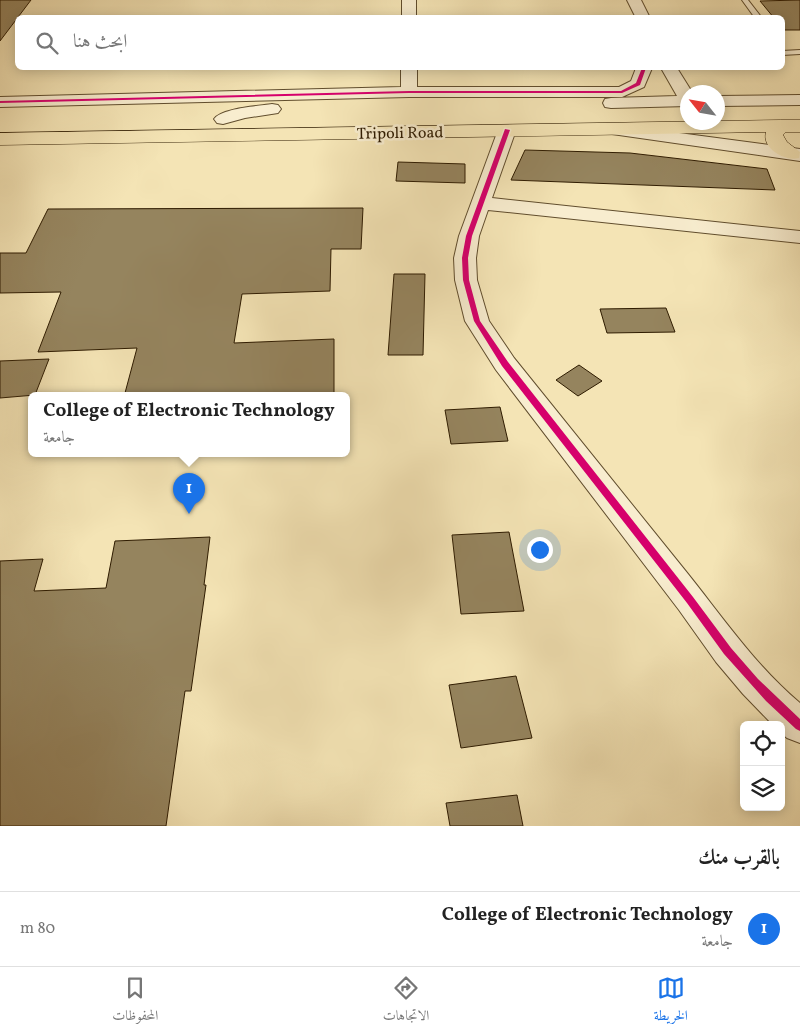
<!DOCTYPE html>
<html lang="ar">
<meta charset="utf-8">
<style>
body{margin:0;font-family:Vollkorn,Amiri,serif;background:#f2f2f2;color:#222;direction:rtl}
.controls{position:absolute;right:15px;bottom:15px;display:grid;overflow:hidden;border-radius:8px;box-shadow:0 2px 12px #0003}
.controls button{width:45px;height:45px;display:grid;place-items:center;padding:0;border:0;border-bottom:1px solid #e0e0e0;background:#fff;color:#222;font:25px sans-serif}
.compass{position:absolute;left:680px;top:85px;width:45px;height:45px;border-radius:50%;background:#fff;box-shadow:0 2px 12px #0003;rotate:301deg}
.you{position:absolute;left:539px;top:549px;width:18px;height:18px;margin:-12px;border:4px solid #fff;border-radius:50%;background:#1a73e8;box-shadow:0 0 0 8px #1a73e833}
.badge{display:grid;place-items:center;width:32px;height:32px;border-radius:50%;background:#1a73e8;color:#fff;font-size:16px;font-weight:700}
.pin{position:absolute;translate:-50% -41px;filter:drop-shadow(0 1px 2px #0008)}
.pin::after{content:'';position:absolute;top:26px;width:18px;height:15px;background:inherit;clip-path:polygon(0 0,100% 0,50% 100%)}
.popup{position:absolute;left:28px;top:392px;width:322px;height:65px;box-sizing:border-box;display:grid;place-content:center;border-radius:8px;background:#fff;filter:drop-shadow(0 1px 4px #0005);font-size:16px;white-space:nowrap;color:#767676}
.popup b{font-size:19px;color:#222}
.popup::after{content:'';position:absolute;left:50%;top:100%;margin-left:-10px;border:10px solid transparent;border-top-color:#fff}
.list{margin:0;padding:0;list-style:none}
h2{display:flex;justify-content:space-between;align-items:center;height:65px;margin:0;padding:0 20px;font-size:21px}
h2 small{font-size:16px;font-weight:400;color:#767676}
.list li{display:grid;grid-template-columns:32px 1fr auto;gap:15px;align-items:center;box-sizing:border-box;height:75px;padding:0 20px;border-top:1px solid #e0e0e0}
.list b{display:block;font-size:19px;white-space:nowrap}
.list p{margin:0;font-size:16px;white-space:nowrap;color:#767676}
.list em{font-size:16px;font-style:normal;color:#767676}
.icon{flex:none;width:28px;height:28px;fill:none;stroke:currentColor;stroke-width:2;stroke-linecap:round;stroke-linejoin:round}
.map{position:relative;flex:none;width:800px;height:826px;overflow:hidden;direction:ltr}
.search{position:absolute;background:#fff;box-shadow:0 2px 12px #0003;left:15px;right:15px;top:15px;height:55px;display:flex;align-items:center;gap:12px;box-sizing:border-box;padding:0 18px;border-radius:8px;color:#767676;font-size:19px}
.sheet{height:140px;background:#fff}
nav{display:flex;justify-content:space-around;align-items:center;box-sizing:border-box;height:70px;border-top:1px solid #e0e0e0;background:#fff;font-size:14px;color:#767676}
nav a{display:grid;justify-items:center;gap:2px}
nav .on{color:#1a73e8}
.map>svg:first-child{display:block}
.building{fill:#95845e;stroke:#2e1b00}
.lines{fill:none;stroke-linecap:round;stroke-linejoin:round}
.lane-casing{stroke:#604d2d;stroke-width:2}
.street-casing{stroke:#604d2d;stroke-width:2}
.highway-casing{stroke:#2e1b00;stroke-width:1}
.lane{fill:#f8edcf;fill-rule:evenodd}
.street{fill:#f8edcf;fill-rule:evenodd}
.highway{fill:#f4e4b5;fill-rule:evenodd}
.cycleway-casing{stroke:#f8edcf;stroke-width:3}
.cycleway{fill:#d6006c;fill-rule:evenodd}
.labels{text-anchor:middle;stroke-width:5;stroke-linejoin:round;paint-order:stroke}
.far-street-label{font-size:16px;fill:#2e1b00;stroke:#f8edcf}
</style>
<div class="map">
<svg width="800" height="826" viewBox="0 0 800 826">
<rect width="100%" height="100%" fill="#f4e4b5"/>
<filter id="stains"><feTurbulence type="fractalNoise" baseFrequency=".004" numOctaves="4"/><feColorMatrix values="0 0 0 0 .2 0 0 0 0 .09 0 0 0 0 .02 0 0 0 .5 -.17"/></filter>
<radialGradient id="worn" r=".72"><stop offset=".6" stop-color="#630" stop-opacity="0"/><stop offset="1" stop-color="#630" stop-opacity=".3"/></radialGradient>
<path class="building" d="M0,0h31l-31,41z
M800,0v30h-15l-3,-3v-9h-8l-14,-17z
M525,150l105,3 137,16 8,21 -264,-10z
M398,162l67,2v19l-69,-2z
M363,208l-2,41h-30l-1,42 -88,3 -8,49 100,-4v56h-187v-2h-22l12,-45 -99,4 23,-60 -61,1v-40h26l22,-44z
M394,274h31l-2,81h-35z
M666,308l9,24 -68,1 -7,-24z
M49,359l-14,36 -35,3v-37z
M579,365l23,16 -24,15 -22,-16z
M500,407l8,34 -57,3 -6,-34z
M509,532l15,79 -63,3 -9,-79z
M210,537l-6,48h2l-15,106h-6l-19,135h-166v-265l43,-2 -9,32 72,-3 9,-47z
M516,676l16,62 -71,10 -12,-63z
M517,795l6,31h-73l-4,-23z"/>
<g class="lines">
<defs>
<path id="lane" d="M742,0h6l14,18h-7z
M800,50v4l-18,1v-4z"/>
<path id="street" d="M402,0h14v18h-14z
M627,0h14l9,18h-14z
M401,68h16v19h202l12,-6 5,-13h16l-8,19 -22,10h-213l-409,10v-10l401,-10z
M661,68h16l15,24h-4v14l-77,2 -6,-1 -2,-4 2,-4 6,-1 66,-2z
M800,95v10l-82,1v-10z
M272,104l6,1 3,4 -3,4 -33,5 -22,6 -6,-1 -3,-4c8,-11 45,-13 58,-15z
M611,124l189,25v12l-195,-28 -3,-4 3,-4z
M507,125l6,1 3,4 -24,68 308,33v12l-312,-33 -9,26 -3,22 1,22 12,41 25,37c58,72 116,144 174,216 36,45 68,92 112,129v40l-13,-5 -6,-5v-8l-9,-1 -29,-30 -27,-32 -37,-52 -183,-240 -31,-49 -10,-41 -1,-22 5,-22 39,-106 3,-4z"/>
<path id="highway" d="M781,120h19v12h-14l-3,3 4,7 13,10 -1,6c-14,4 -38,-10 -33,-26l-766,13v-12z"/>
</defs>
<use href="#lane" class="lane-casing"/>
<use href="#street" class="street-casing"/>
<use href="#highway" class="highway-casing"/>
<use href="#lane" class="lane"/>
<use href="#street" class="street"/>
<use href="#highway" class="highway"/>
<defs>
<path id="cycleway" d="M642,68h4l-6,17 -18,8h-213l-409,10v-2l409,-10h212l15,-8z
M505,129l5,1 -38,106 -4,22 1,22 11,41 28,41 185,235 38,51 27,31 42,40v12l-4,-2 -30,-28 -42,-47 -37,-51 -185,-237 -28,-45 -11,-41 -1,-22 4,-22z"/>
</defs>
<use href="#cycleway" class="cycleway-casing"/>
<use href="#cycleway" class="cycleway"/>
</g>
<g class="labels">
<g class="far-street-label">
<text transform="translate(400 132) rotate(-1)" y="6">Tripoli Road</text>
</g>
</g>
<rect width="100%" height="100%" filter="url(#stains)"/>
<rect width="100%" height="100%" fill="url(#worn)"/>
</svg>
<div class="controls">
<button><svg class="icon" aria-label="locate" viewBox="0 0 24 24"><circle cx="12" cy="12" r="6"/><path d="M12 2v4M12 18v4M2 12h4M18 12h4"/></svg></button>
<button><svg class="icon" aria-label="layers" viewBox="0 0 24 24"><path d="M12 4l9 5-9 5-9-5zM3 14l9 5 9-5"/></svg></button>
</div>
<svg class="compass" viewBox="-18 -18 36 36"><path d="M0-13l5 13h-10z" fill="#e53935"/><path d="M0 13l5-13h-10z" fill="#767676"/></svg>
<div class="you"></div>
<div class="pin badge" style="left:189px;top:514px">1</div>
<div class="popup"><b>College of Electronic Technology</b>جامعة</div>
<div class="search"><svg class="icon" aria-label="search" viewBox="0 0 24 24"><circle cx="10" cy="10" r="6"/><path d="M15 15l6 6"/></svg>ابحث هنا</div>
</div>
<section class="sheet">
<h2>بالقرب منك<small></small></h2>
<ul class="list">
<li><span class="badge">1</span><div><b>College of Electronic Technology</b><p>جامعة</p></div><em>80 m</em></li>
</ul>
</section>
<nav>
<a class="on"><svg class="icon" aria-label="map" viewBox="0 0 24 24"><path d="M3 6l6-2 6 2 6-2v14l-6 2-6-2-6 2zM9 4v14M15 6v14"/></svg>الخريطة</a>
<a><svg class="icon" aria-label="directions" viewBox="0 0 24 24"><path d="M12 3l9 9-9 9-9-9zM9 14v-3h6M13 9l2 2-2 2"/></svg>الاتجاهات</a>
<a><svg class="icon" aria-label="saved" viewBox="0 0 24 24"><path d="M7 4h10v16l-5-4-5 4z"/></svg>المحفوظات</a>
</nav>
